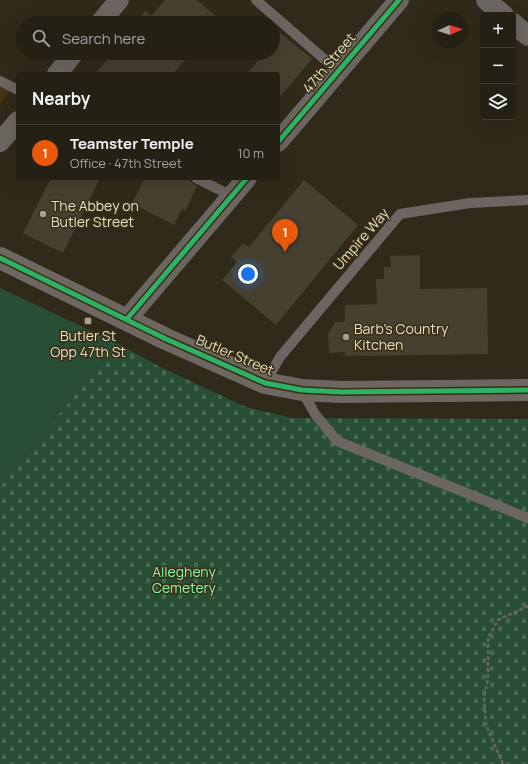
<!DOCTYPE html>
<meta charset="utf-8">
<style>
body{margin:0;font-family:Manrope,sans-serif;background:#302d22;color:#f1f3f6}
.controls{position:absolute;right:12px;top:12px;display:grid;overflow:hidden;border-radius:4px;box-shadow:0 4px 16px #0002}
.controls button{width:36px;height:36px;display:grid;place-items:center;padding:0;border:0;border-bottom:1px solid #413e34;background:#242014;color:#f1f3f6;font:20px sans-serif}
.compass{position:absolute;left:432px;top:12px;width:36px;height:36px;border-radius:50%;background:#242014;box-shadow:0 4px 16px #0002;rotate:87deg}
.you{position:absolute;left:248px;top:274px;width:14px;height:14px;margin:-10px;border:3px solid #fff;border-radius:50%;background:#1a73e8;box-shadow:0 0 0 6px #1a73e833}
.badge{display:grid;place-items:center;width:26px;height:26px;border-radius:50%;background:#ea580c;color:#fff;font-size:13px;font-weight:700}
.pin{position:absolute;translate:-50% -33px;filter:drop-shadow(0 1px 2px #0008)}
.pin::after{content:'';position:absolute;top:21px;width:14px;height:12px;background:inherit;clip-path:polygon(0 0,100% 0,50% 100%)}
.list{margin:0;padding:0;list-style:none}
h2{display:flex;justify-content:space-between;align-items:center;height:52px;margin:0;padding:0 16px;font-size:17px}
h2 small{font-size:13px;font-weight:400;color:#a3a3a0}
.list li{display:grid;grid-template-columns:26px 1fr auto;gap:12px;align-items:center;box-sizing:border-box;height:56px;padding:0 16px;border-top:1px solid #413e34}
.list b{display:block;font-size:15px;white-space:nowrap}
.list p{margin:0;font-size:13px;white-space:nowrap;color:#a3a3a0}
.list em{font-size:13px;font-style:normal;color:#a3a3a0}
.icon{flex:none;width:22px;height:22px;fill:none;stroke:currentColor;stroke-width:2;stroke-linecap:round;stroke-linejoin:round}
.map{position:relative;flex:none;width:528px;height:764px;overflow:hidden}
.search{position:absolute;background:#242014;box-shadow:0 4px 16px #0002;left:16px;top:16px;width:264px;height:44px;display:flex;align-items:center;gap:10px;box-sizing:border-box;padding:0 14px;border-radius:22px;color:#a3a3a0;font-size:15px}
.panel{position:absolute;background:#242014;box-shadow:0 4px 16px #0002;left:16px;top:72px;width:264px;height:108px;border-radius:4px}
.map>svg:first-child{display:block}
.built{fill:#423410}
.green{fill:#284f35}
.cemetery{fill:url(#cemetery-stones)}
.building{fill:#464030}
.lines{fill:none;stroke-linecap:round;stroke-linejoin:round}
.path{stroke:#69645d;stroke-width:2.5;stroke-dasharray:4 2;stroke-linecap:butt}
.service{stroke:#6c6662;stroke-width:10}
.minor{stroke:#6c6662;stroke-width:20}
.secondary{stroke:#6e6761;stroke-width:22}
.cycleway-casing{stroke:#3a2e10;stroke-width:8}
.cycleway{stroke:#2db169;stroke-width:5}
.poi-dot{fill:#a6a08f;stroke:#3a2e10;stroke-width:1.5}
.labels{text-anchor:middle;stroke-width:3;stroke-linejoin:round;paint-order:stroke}
.street-label{font-size:14px;fill:#e6dfce;stroke:#3a2e10}
.poi-label{font-size:14px;fill:#e6dfce;stroke:#3a2e10;text-anchor:start}
.park-label{font-size:14px;fill:#87f5b0;stroke:#3a2e10}
</style>
<div class="map">
<svg width="528" height="764" viewBox="0 0 528 764">
<defs>
<pattern id="cemetery-stones" width="16" height="16" patternUnits="userSpaceOnUse"><rect width="16" height="16" fill="#284f35"/><path d="M2 7V4a2 2 0 0 1 4 0v3zM10 15v-3a2 2 0 0 1 4 0v3z" fill="#476851"/></pattern>
</defs>
<rect width="100%" height="100%" fill="#302a1a"/>
<path class="built" d="M0,83l11,5 -11,18z"/>
<path class="green" d="M0,288l117,55 -117,144z"/>
<path class="cemetery" d="M117,343l41,23 88,41 46,11 236,1v345h-528v-277z"/>
<path class="building" d="M165,0h32l22,19 -3,4h-81l10,-12 6,5z
M273,27l39,32 -34,40v-25h-31l17,-21h9z
M113,53h78l-18,21h-78z
M51,178h49l-37,75 -40,-20z
M145,178h45l1,4 6,4 -12,25 -3,-2 -8,16 -42,-22z
M304,180l54,45 -82,100 -54,-45 15,-18 -6,-5 12,-14 6,4z
M420,255v34l67,-1 1,66 -143,2v-4l-16,1 -1,-19 7,-12h10v-17l32,-1 -1,-25h8v-12h7l-1,-11z"/>
<g class="lines">
<path class="path" d="M503,764l-17,-39 -2,-28 4,-17v-42l10,-18 30,-14"/>
<path class="service" d="M256,0l82,71
M0,81l18,9
M196,178l36,18
M265,383l15,-26 120,-143 70,-11 58,-3
M302,391l13,23 22,27 191,77"/>
<path class="minor" d="M486,0l18,15
M100,23l19,-23
M513,23l15,13
M57,74l17,-21
M0,142l18,-21
M278,142l121,-142
M127,319l120,-141"/>
<path class="secondary" d="M0,258l166,81 99,44 37,7 39,2 187,-2"/>
<defs>
<path id="cycleway" d="M278,142l121,-142
M0,258l166,81 99,44 37,7 39,2 187,-2
M127,319l120,-141"/>
</defs>
<use href="#cycleway" class="cycleway-casing"/>
<use href="#cycleway" class="cycleway"/>
</g>
<g class="poi-dot">
<circle cx="43" cy="214" r="4"/>
<rect x="84" y="317" width="8" height="8" rx="2"/>
<circle cx="346" cy="337" r="4"/>
</g>
<g class="labels">
<g class="street-label">
<text transform="translate(329 63) rotate(-50)" y="5">47th Street</text>
<text transform="translate(361 239) rotate(-49)" y="5">Umpire Way</text>
<text transform="translate(235 355) rotate(23)" y="5">Butler Street</text>
</g>
<g class="poi-label">
<text x="51" y="211">The Abbey on<tspan x="51" dy="16">Butler Street</tspan></text>
<text x="354" y="334">Barb's Country<tspan x="354" dy="16">Kitchen</tspan></text>
<text x="88" y="341" text-anchor="middle">Butler St<tspan x="88" dy="16">Opp 47th St</tspan></text>
</g>
<g class="park-label">
<text x="184" y="577">Allegheny<tspan x="184" dy="16">Cemetery</tspan></text>
</g>
</g>
</svg>
<div class="controls">
<button>+</button>
<button>−</button>
<button><svg class="icon" aria-label="layers" viewBox="0 0 24 24"><path d="M12 4l9 5-9 5-9-5zM3 14l9 5 9-5"/></svg></button>
</div>
<svg class="compass" viewBox="-18 -18 36 36"><path d="M0-13l5 13h-10z" fill="#e53935"/><path d="M0 13l5-13h-10z" fill="#a3a3a0"/></svg>
<div class="you"></div>
<div class="pin badge" style="left:285px;top:252px">1</div>
<div class="search"><svg class="icon" aria-label="search" viewBox="0 0 24 24"><circle cx="10" cy="10" r="6"/><path d="M15 15l6 6"/></svg>Search here</div>
<section class="panel">
<h2>Nearby<small></small></h2>
<ul class="list">
<li><span class="badge">1</span><div><b>Teamster Temple</b><p>Office · 47th Street</p></div><em>10 m</em></li>
</ul>
</section>
</div>
